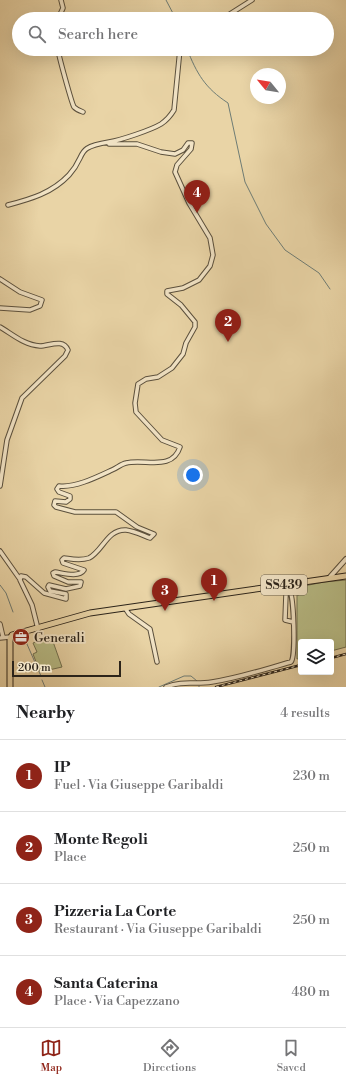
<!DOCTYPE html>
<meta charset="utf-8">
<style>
body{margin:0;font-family:"Libre Bodoni",serif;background:#f6f6f6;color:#202124}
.controls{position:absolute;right:12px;bottom:12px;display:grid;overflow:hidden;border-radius:4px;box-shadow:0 4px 16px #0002}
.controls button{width:36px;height:36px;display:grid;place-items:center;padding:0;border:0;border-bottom:1px solid #e0e0e0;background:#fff;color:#202124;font:20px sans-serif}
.compass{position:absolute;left:250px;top:68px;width:36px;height:36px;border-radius:50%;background:#fff;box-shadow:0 4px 16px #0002;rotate:300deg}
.scale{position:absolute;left:12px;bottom:10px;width:109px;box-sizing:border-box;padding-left:4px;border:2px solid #2c241a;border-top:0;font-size:11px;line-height:14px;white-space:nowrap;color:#2c241a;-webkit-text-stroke:3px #f1e3c5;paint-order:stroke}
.you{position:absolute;left:193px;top:475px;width:14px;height:14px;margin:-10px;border:3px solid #fff;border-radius:50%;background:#1a73e8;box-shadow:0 0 0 6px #1a73e833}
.badge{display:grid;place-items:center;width:26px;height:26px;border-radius:50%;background:#8f2418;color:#fff;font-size:13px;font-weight:700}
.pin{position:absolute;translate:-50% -33px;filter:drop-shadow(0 1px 2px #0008)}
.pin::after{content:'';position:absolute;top:21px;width:14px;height:12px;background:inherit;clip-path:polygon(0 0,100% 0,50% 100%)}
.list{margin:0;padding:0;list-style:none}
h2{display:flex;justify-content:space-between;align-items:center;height:52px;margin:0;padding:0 16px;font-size:17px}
h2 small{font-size:13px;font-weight:400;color:#757577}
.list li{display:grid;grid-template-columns:26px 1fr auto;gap:12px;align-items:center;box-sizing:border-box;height:72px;padding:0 16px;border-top:1px solid #e0e0e0}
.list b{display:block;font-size:15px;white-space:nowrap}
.list p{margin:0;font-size:13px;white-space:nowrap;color:#757577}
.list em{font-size:13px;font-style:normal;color:#757577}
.icon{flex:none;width:22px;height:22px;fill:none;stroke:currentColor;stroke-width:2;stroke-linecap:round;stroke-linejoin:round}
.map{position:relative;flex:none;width:346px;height:687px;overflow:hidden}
.search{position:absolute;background:#fff;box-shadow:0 4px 16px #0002;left:12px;right:12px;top:12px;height:44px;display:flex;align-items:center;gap:10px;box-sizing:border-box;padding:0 14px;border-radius:22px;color:#757577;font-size:15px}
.sheet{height:340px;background:#fff}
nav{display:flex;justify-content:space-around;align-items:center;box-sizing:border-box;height:56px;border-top:1px solid #e0e0e0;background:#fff;font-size:11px;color:#757577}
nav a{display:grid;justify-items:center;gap:2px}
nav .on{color:#8f2418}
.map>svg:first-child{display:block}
.green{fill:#b8bc86;stroke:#727050}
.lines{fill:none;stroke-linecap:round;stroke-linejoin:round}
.stream{stroke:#6e7c75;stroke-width:1}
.minor-casing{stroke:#5b503d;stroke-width:5.5}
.tertiary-casing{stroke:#5b503d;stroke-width:6}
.primary-casing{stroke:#2c241a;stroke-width:7}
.minor{stroke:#f1e3c5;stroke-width:3.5}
.tertiary{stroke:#f1e3c5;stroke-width:4}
.primary{stroke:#e9d4a6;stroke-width:5}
.rail-casing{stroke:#2c241a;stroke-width:2.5}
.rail{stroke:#f1e3c5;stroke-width:1;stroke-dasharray:3;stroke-linecap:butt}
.labels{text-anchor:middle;stroke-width:3.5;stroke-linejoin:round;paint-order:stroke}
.shield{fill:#f1e3c5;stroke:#675d4d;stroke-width:1}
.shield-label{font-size:12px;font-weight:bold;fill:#2c241a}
.poi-label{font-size:13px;fill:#2c241a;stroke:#f1e3c5;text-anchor:start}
</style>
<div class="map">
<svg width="346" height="687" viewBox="0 0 346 687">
<rect width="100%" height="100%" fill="#e9d4a6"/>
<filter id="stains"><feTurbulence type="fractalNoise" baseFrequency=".005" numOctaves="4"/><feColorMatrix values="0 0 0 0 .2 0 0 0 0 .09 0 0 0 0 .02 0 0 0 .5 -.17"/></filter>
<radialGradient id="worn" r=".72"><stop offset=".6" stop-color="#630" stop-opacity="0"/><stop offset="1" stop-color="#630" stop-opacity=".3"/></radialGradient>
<path class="green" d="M346,580v67l-15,4v-9h-30v16l-4,1v-64h2v-8l25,-5z
M51,636l11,31 -22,5 -7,-18 4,-2 -4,-9z"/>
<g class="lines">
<path class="stream" d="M166,0l10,19
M187,49c10,25 18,39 41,54l17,79 21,42 19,26 34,23 11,16
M0,585l6,8 7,19
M23,635l18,41
M42,680l3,7
M199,686v1
M159,687l25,-11h7l6,5"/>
<defs>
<path id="minor" d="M58,19l5,-11 -2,-8
M222,19l30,-19
M58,49c0,5 14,55 16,58 3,3 6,4 9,5
M8,205c23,-6 44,-12 61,-30 19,-21 4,-27 40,-33
M0,279l20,13 22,8 -2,6 -10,4 -30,-2
M0,327c12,7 24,18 40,19 9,0 23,-8 28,4l-3,6 -43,42 -15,42 -7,46
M0,551l19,27
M289,588l-3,6 -1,26 8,2
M125,608l4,6 21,15 7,33
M0,624l3,13
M38,629l-6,-24 -12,-25 1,-4 5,1 18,16 22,6v-5l-16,-3 -2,-4 1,-2 17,4 14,-3 1,-4h-13l-14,-6 -1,-3 2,-1c8,1 24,6 29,-2l-21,-7 -1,-3 2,-2c8,1 16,3 25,0 14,-7 18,-29 37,-28 8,1 16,5 24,8l4,-4 -17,-7 -21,-15h-41l-19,-5 -2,-2 1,-4 11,1 4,-3v-3l-11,-4 -2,-3 2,-3c16,2 38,-9 53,-16 5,-2 9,-6 14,-7 18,-5 46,9 54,-16l-18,-7 -26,-28 -1,-9 3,-19 8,-5 12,-2 14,-9 11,-14 3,-11 9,-16v-5l-14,-17 -14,-11v-3l16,-3 16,-8 11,-14 3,-11 -3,-17 -21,-35 -14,-31 2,-7 14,-16 1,-6h-4l-5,7 -8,4 -14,-2 -24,-8h-28v-2c12,-2 42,-12 52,-18 6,-4 10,-9 13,-14l6,-61
M0,638l10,-1
M166,687c18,-7 28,-2 46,-5 27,-4 53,-13 79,-20 5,-6 3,-68 -2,-73"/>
<path id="tertiary" d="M329,578l17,-19"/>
<path id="primary" d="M10,687v-48l2,-4 78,-22 256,-37"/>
</defs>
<use href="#minor" class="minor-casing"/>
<use href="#tertiary" class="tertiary-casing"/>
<use href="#primary" class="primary-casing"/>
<use href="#minor" class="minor"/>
<use href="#tertiary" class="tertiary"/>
<use href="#primary" class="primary"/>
<defs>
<path id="rail" d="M331,658l15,-4
M216,687l85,-22"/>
</defs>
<use href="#rail" class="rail-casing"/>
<use href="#rail" class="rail"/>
</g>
<defs>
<symbol id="office-disc" viewBox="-11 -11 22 22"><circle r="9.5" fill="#8f2418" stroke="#f1e3c5"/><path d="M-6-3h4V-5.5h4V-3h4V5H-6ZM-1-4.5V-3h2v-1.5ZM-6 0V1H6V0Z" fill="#fff"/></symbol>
</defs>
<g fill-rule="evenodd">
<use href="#office-disc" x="11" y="627" width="20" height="20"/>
</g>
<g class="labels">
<rect class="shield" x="261" y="575" width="46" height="20" rx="3"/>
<g class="shield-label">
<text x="284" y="589">SS439</text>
</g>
<g class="poi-label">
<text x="34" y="642">Generali</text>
</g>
</g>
<rect width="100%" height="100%" filter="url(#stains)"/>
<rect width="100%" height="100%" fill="url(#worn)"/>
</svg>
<div class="controls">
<button><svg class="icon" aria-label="layers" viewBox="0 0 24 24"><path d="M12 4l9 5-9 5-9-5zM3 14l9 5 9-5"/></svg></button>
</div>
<svg class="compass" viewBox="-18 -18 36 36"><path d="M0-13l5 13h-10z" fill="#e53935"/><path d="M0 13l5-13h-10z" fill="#757577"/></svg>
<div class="scale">200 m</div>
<div class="you"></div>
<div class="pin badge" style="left:214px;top:601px">1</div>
<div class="pin badge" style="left:228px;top:342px">2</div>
<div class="pin badge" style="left:165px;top:611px">3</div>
<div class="pin badge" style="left:197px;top:213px">4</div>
<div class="search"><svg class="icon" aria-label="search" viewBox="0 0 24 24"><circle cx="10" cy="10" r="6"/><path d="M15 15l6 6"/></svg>Search here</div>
</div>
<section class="sheet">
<h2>Nearby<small>4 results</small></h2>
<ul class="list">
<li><span class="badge">1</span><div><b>IP</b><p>Fuel · Via Giuseppe Garibaldi</p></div><em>230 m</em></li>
<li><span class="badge">2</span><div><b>Monte Regoli</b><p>Place</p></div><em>250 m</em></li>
<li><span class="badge">3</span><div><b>Pizzeria La Corte</b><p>Restaurant · Via Giuseppe Garibaldi</p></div><em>250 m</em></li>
<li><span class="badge">4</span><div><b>Santa Caterina</b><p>Place · Via Capezzano</p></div><em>480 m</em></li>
</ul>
</section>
<nav>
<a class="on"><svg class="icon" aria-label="map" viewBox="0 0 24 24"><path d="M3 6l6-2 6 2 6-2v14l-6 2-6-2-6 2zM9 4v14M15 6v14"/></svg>Map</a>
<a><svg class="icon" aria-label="directions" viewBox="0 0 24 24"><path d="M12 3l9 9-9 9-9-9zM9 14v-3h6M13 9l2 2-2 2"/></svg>Directions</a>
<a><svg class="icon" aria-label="saved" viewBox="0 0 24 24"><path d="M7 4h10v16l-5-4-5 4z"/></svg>Saved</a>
</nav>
